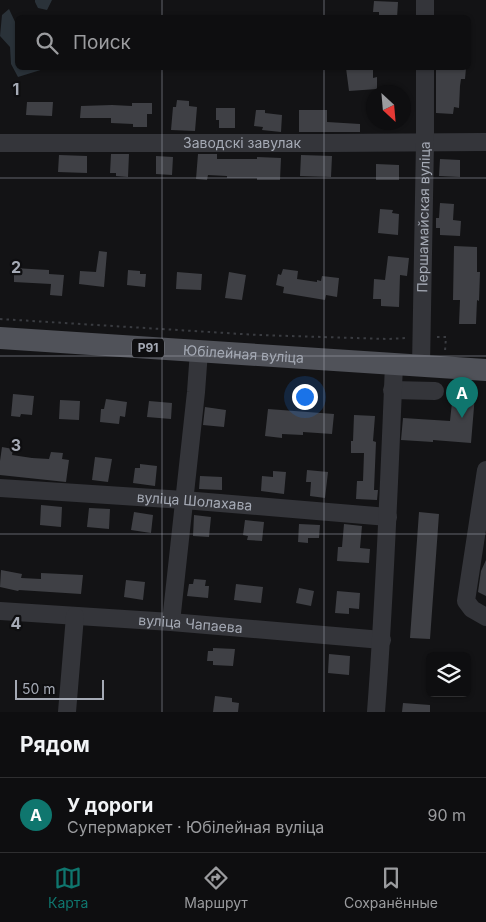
<!DOCTYPE html>
<html lang="ru">
<meta charset="utf-8">
<style>
body{margin:0;font-family:Inter,sans-serif;background:#171719;color:#f1f3f6}
.controls{position:absolute;right:15px;bottom:15px;display:grid;overflow:hidden;border-radius:8px;box-shadow:0 1px 4px #0004}
.controls button{width:45px;height:45px;display:grid;place-items:center;padding:0;border:0;border-bottom:1px solid #2e2e30;background:#0e0e10;color:#f1f3f6;font:25px sans-serif}
.compass{position:absolute;left:366px;top:85px;width:45px;height:45px;border-radius:50%;background:#0e0e10;box-shadow:0 1px 4px #0004;rotate:154deg}
.scale{position:absolute;left:15px;bottom:12px;width:89px;box-sizing:border-box;padding-left:5px;border:2px solid #a5aab5;border-top:0;font-size:14px;line-height:18px;white-space:nowrap;color:#a5aab5;-webkit-text-stroke:4px #0e0e10;paint-order:stroke}
.you{position:absolute;left:304px;top:396px;width:18px;height:18px;margin:-12px;border:4px solid #fff;border-radius:50%;background:#1a73e8;box-shadow:0 0 0 8px #1a73e833}
.badge{display:grid;place-items:center;width:32px;height:32px;border-radius:50%;background:#0f766e;color:#fff;font-size:16px;font-weight:700}
.pin{position:absolute;translate:-50% -41px;filter:drop-shadow(0 1px 2px #0008)}
.pin::after{content:'';position:absolute;top:26px;width:18px;height:15px;background:inherit;clip-path:polygon(0 0,100% 0,50% 100%)}
.list{margin:0;padding:0;list-style:none}
h2{display:flex;justify-content:space-between;align-items:center;height:65px;margin:0;padding:0 20px;font-size:21px}
h2 small{font-size:16px;font-weight:400;color:#9b9c9f}
.list li{display:grid;grid-template-columns:32px 1fr auto;gap:15px;align-items:center;box-sizing:border-box;height:75px;padding:0 20px;border-top:1px solid #2e2e30}
.list b{display:block;font-size:19px;white-space:nowrap}
.list p{margin:0;font-size:16px;white-space:nowrap;color:#9b9c9f}
.list em{font-size:16px;font-style:normal;color:#9b9c9f}
.icon{flex:none;width:28px;height:28px;fill:none;stroke:currentColor;stroke-width:2;stroke-linecap:round;stroke-linejoin:round}
.map{position:relative;flex:none;width:486px;height:712px;overflow:hidden}
.search{position:absolute;background:#0e0e10;box-shadow:0 1px 4px #0004;left:15px;right:15px;top:15px;height:55px;display:flex;align-items:center;gap:12px;box-sizing:border-box;padding:0 18px;border-radius:8px;color:#9b9c9f;font-size:19px}
.sheet{height:140px;background:#0e0e10}
nav{display:flex;justify-content:space-around;align-items:center;box-sizing:border-box;height:70px;border-top:1px solid #2e2e30;background:#0e0e10;font-size:14px;color:#9b9c9f}
nav a{display:grid;justify-items:center;gap:2px}
nav .on{color:#0f766e}
.map>svg:first-child{display:block}
.water{fill:#2a3239}
.building{fill:#3f4045}
.lines{fill:none;stroke-linecap:round;stroke-linejoin:round}
.path{stroke:#3a3c41;stroke-width:2;stroke-dasharray:2.5 4;stroke-linecap:butt}
.minor{stroke:#34353a;stroke-width:18}
.major{stroke:#505259;stroke-width:22}
.grid{fill:none;stroke:#a5aab5;stroke-width:1;stroke-opacity:0.55}
.labels{text-anchor:middle;stroke-width:4.5;stroke-linejoin:round;paint-order:stroke}
.shield{fill:#0e0e10;stroke:#787b84;stroke-width:1}
.shield-label{font-size:12px;font-weight:bold;fill:#a5aab5}
.street-label{font-size:14px;fill:#a5aab5;stroke:#0e0e10}
.grid-label{font-size:16px;text-anchor:middle;font-weight:bold;fill:#a5aab5;stroke:#0e0e10;stroke-width:4.5;stroke-linejoin:round;paint-order:stroke}
</style>
<div class="map">
<svg width="486" height="712" viewBox="0 0 486 712">
<rect width="100%" height="100%" fill="#131315"/>
<path class="water" d="M35,0h17l-5,10 -9,-2 -3,-6z
M9,9l8,17 1,42h29l-29,9 -7,-13 -1,-17 -10,-11 2,-21z"/>
<path class="building" d="M374,1l24,1 -1,16h-18v-6h-6z
M346,68h27v10l4,-1v12l-28,2z
M436,68h30l-1,11h-4l-1,7 -1,22 -5,-1 -1,7 -17,-1z
M177,100l12,1v5l8,1 -2,24 -24,-1 2,-23h3z
M27,102h26l-1,14 -26,-1z
M132,103h20v11h-5v13h-14v-3l-22,-1v-5h-31l1,-12 31,-1 20,1z
M216,108h19v20h-16v-8h-3z
M256,110h9v3l17,2 -1,17 -19,-2 1,-3 -9,-1z
M299,110h28v12l33,2v8h-61z
M111,154h18l-1,23 -12,-1v-3h-6z
M198,154h19v5h40v-2l24,1 -1,22h-23v-2h-30v-2l-19,-1 -1,5 -11,-1z
M59,155l28,1v17l-29,-1z
M301,155l31,1 -1,21 -31,-1z
M156,156l17,1 -1,18 -16,-1z
M440,159l20,1v17l-21,-1z
M376,164l23,1v15h-23z
M440,203l14,1 -1,16 8,1 -1,15 -20,-1v-7h-4v-10h3z
M380,209l13,1 -1,3 7,1 -1,21 -20,-2z
M454,246l23,1v25h3l-1,29 -2,-1 -1,24h-17l1,-24h-7z
M99,251l8,1 -3,35 -25,-3 1,-13 16,1z
M388,256l21,2 -2,18 -7,-1 -1,32 -18,-1v-7h-8l1,-20 11,1z
M14,268l35,2v4l15,1 -2,21 -12,-1 1,-11 -37,-2z
M283,269l15,2 -1,8 20,3v-2l4,1 1,-5 17,2 -2,19 -11,-2 -1,5 -42,-7 1,-6 -8,-2 2,-11 3,1z
M128,270l12,1v3h6l-1,13 -18,-2z
M177,272l25,2 -1,16 -25,-1z
M229,272l17,3 -4,25 -17,-2z
M453,393l22,2 -4,48 -38,-3v2l-32,-2 2,-22 47,3z
M13,394l21,2 -2,19 -11,-1 -1,3 -9,-1z
M106,399l21,3 -2,15 -5,-1 -1,8 -19,-2 1,-13h3z
M60,400l20,1 -1,19 -20,-1z
M149,401l23,2 -1,16 -24,-2z
M205,407l21,3 -2,17 -21,-2z
M268,409l66,5 -2,20 -29,-2v3l-21,-1v4l-17,-2z
M354,415l21,1 -2,25 3,1 -2,48h4l-1,10 -21,-1 1,-18h6l1,-28h-13v-12h2z
M2,447l11,2 -1,6 20,3 17,1 2,-7 12,1 -1,6 7,1 -3,22 -66,-7v-14z
M95,457l17,2 -4,23 -16,-2z
M140,464l17,2 -2,20 -22,-3 2,-15h5z
M307,470l21,2 -3,26 -15,-2 1,-14h-5z
M273,471l13,1 -2,22 -23,-3 1,-15 11,1z
M200,476l22,1v13l-23,-1z
M41,505l21,2 -1,20 -21,-2z
M89,508l21,1 -1,20 -22,-2z
M134,512l19,3 -2,18 -20,-3z
M419,512l20,2 -9,125 -20,-1z
M194,515l17,2 -2,20 -16,-1z
M245,520l19,2 -2,19 -15,-1 1,-4 -5,-1z
M299,524l21,1 -1,13h-11v5l-10,-1z
M344,524l18,2 -2,22 10,1 -1,14 -32,-2 1,-14h4z
M486,560v36l-8,-4 3,-21z
M1,570l21,4 -1,4 20,1v-6l42,2 -2,19 -62,-4 -1,1 -18,-4z
M194,579l12,1 -1,6h4l-1,12 -21,-2 2,-12h4z
M126,580l19,2 -2,18 -19,-3z
M236,584l27,3 -2,16 -27,-3z
M299,588l15,3 -3,15 -15,-3z
M337,591l23,2 -1,16 -10,-1v6l-14,-1z
M213,648l22,1 -2,17 -20,-1v-4h-6l1,-10h5z
M329,654l21,2 -1,19 -21,-2z
M215,696l17,2v4l7,1 -1,9h-25z
M403,703l27,2v7h-28z"/>
<g class="lines">
<path class="path" d="M0,319l258,16 129,4 20,-1
M437,337h9l-1,14"/>
<g class="minor">
<path d="M425,0v18"/>
<path id="s1" d="M0,143h329l157,-1"/>
<path id="s2" d="M421,366l4,-224v-74"/>
<path d="M392,390l43,1"/>
<path d="M486,470l-20,131 6,8 14,8"/>
<path id="s3" d="M0,488l184,12 204,17"/>
<path id="s4" d="M0,611l171,11 211,18"/>
<path d="M171,622l25,-230 3,-41"/>
<path d="M67,712l8,-96"/>
<path d="M376,712c9,-116 13,-231 18,-347"/>
</g>
<path class="major" id="s5" d="M0,338l486,32"/>
</g>
<path class="grid" d="M162,0v18M324,0v18M162,68v644M324,68v644M0,178h486M0,356h486M0,534h486"/>
<g class="labels">
<rect class="shield" x="132" y="338.5" width="32" height="19" rx="4"/>
<g class="shield-label">
<text x="148" y="352">Р91</text>
</g>
<g class="street-label">
<text dy="5" stroke="none"><textPath href="#s1" startOffset="242">Заводскі завулак</textPath></text>
<text dy="5" stroke="none"><textPath href="#s2" startOffset="149">Першамайская вуліца</textPath></text>
<text dy="5" stroke="none"><textPath href="#s5" startOffset="244">Юбілейная вуліца</textPath></text>
<text dy="5" stroke="none"><textPath href="#s3" startOffset="195">вуліца Шолахава</textPath></text>
<text dy="5" stroke="none"><textPath href="#s4" startOffset="191">вуліца Чапаева</textPath></text>
</g>
</g>
<g class="grid-label">
<text x="16" y="95">1</text>
<text x="16" y="273">2</text>
<text x="16" y="451">3</text>
<text x="16" y="629">4</text>
</g>
</svg>
<div class="controls">
<button><svg class="icon" aria-label="layers" viewBox="0 0 24 24"><path d="M12 4l9 5-9 5-9-5zM3 14l9 5 9-5"/></svg></button>
</div>
<svg class="compass" viewBox="-18 -18 36 36"><path d="M0-13l5 13h-10z" fill="#e53935"/><path d="M0 13l5-13h-10z" fill="#9b9c9f"/></svg>
<div class="scale">50 m</div>
<div class="you"></div>
<div class="pin badge" style="left:462px;top:418px">A</div>
<div class="search"><svg class="icon" aria-label="search" viewBox="0 0 24 24"><circle cx="10" cy="10" r="6"/><path d="M15 15l6 6"/></svg>Поиск</div>
</div>
<section class="sheet">
<h2>Рядом<small></small></h2>
<ul class="list">
<li><span class="badge">A</span><div><b>У дороги</b><p>Супермаркет · Юбілейная вуліца</p></div><em>90 m</em></li>
</ul>
</section>
<nav>
<a class="on"><svg class="icon" aria-label="map" viewBox="0 0 24 24"><path d="M3 6l6-2 6 2 6-2v14l-6 2-6-2-6 2zM9 4v14M15 6v14"/></svg>Карта</a>
<a><svg class="icon" aria-label="directions" viewBox="0 0 24 24"><path d="M12 3l9 9-9 9-9-9zM9 14v-3h6M13 9l2 2-2 2"/></svg>Маршрут</a>
<a><svg class="icon" aria-label="saved" viewBox="0 0 24 24"><path d="M7 4h10v16l-5-4-5 4z"/></svg>Сохранённые</a>
</nav>
